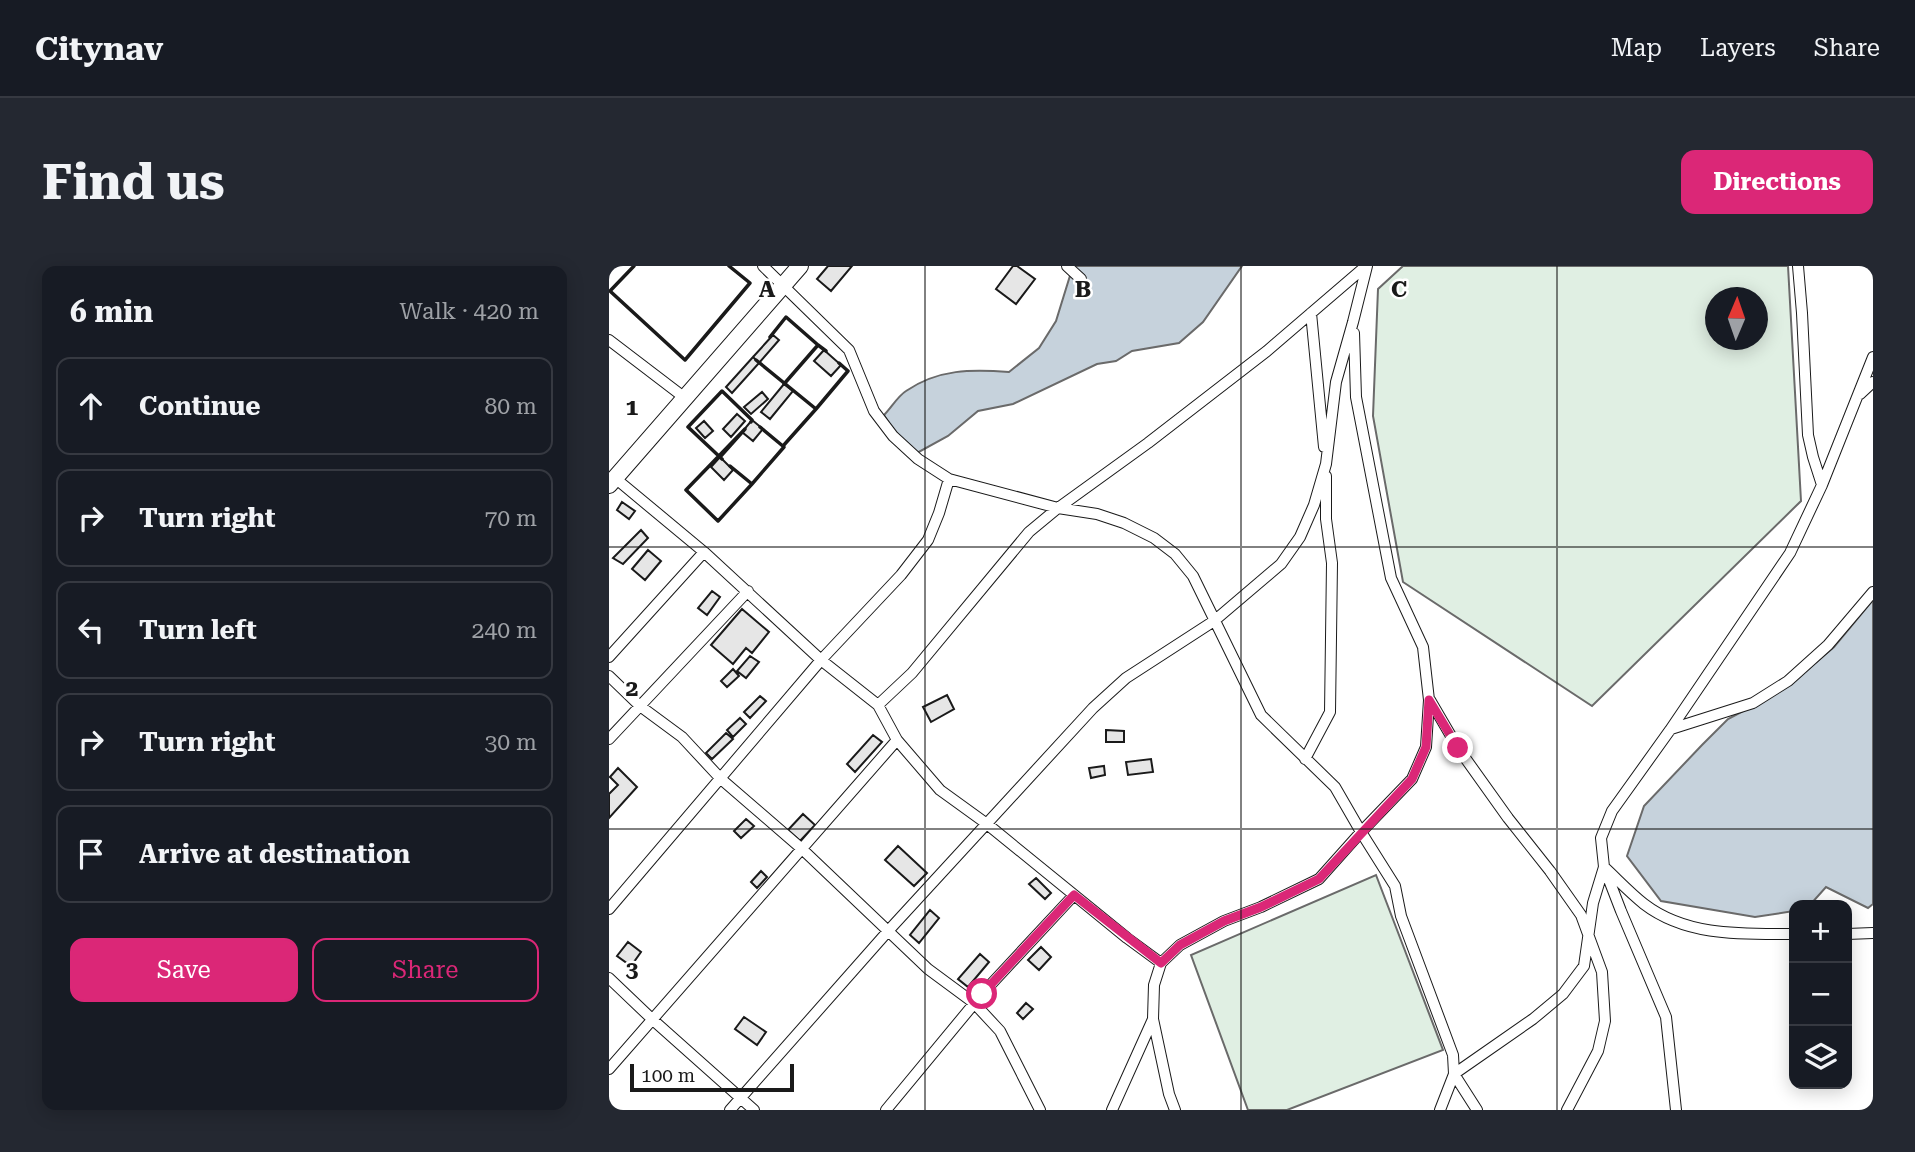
<!DOCTYPE html>
<meta charset="utf-8">
<style>
body{margin:0;font-family:"Roboto Serif",serif;background:#242831;color:#f1f3f6}
.controls{position:absolute;right:21px;bottom:21px;display:grid;overflow:hidden;border-radius:14px;box-shadow:0 4px 18px #0003}
.controls button{width:63px;height:63px;display:grid;place-items:center;padding:0;border:0;border-bottom:2px solid #363941;background:#171b24;color:#f1f3f6;font:35px sans-serif}
.compass{position:absolute;left:1096px;top:21px;width:63px;height:63px;border-radius:50%;background:#171b24;box-shadow:0 4px 18px #0003;rotate:2deg}
.scale{position:absolute;left:21px;bottom:18px;width:164px;box-sizing:border-box;padding-left:7px;border:4px solid #1a1a1a;border-top:0;font-size:19px;line-height:24px;white-space:nowrap;color:#1a1a1a;-webkit-text-stroke:5px #fff;paint-order:stroke}
.stop{position:absolute;width:21px;height:21px;margin:-16px;border:5px solid #db2777;border-radius:50%;background:#fff}
.stop.end{background:#db2777;border-color:#fff;box-shadow:0 2px 7px #0008}
.list{margin:0;padding:0;list-style:none}
h2{display:flex;justify-content:space-between;align-items:center;height:91px;margin:0;padding:0 28px;font-size:30px}
h2 small{font-size:23px;font-weight:400;color:#9ea1a6}
.list li{display:grid;grid-template-columns:46px 1fr auto;gap:21px;align-items:center;box-sizing:border-box;height:98px;margin:0 14px 14px;padding:0 14px;border:2px solid #363941;border-radius:14px}
.list b{display:block;font-size:26px;white-space:nowrap}
.list em{font-size:23px;font-style:normal;color:#9ea1a6}
.actions{display:flex;gap:14px;padding:21px 28px}
.actions a{flex:1;padding:16px 0;border:2px solid #db2777;border-radius:14px;text-align:center;font-size:24px;color:#db2777}
.actions .main{background:#db2777;color:#fff}
.icon{flex:none;width:38px;height:38px;fill:none;stroke:currentColor;stroke-width:2;stroke-linecap:round;stroke-linejoin:round}
.map{position:relative;flex:none;width:1264px;height:844px;overflow:hidden;border-radius:14px}
header{display:flex;align-items:center;gap:42px;box-sizing:border-box;height:98px;padding:0 35px;background:#171b24;border-bottom:2px solid #363941}
header strong{font-size:33px}
nav{display:flex;gap:38px;margin-inline-start:auto;font-size:24px}
.intro{display:flex;align-items:center;justify-content:space-between;box-sizing:border-box;height:168px;padding:0 42px}
h1{margin:0;font-size:49px}
.button{padding:18px 32px;border-radius:14px;background:#db2777;color:#fff;font-size:24px;font-weight:700}
main{display:flex;gap:42px;padding:0 42px}
aside{flex:1;background:#171b24;border-radius:14px;box-shadow:0 4px 18px #0003}
.map>svg:first-child{display:block}
.green{fill:#e0efe3;stroke:#6a6a6a;stroke-width:2;fill-rule:evenodd}
.water{fill:#c6d2dc;stroke:#6a6a6a;stroke-width:2}
.building{fill:#e6e6e6;stroke:#1a1a1a;stroke-width:2}
.lines{fill:none;stroke-linecap:round;stroke-linejoin:round}
.street-casing{stroke:#1a1a1a;stroke-width:12}
.primary-casing{stroke:#1a1a1a;stroke-width:18}
.street{stroke:#fff;stroke-width:10}
.primary{stroke:#fff;stroke-width:16}
.wall{stroke:#1a1a1a;stroke-width:3.5}
.route{stroke:#db2777;stroke-width:9}
.grid{fill:none;stroke:#1a1a1a;stroke-width:2;stroke-opacity:0.55}
.grid-label{font-size:23px;text-anchor:middle;font-weight:bold;fill:#1a1a1a;stroke:#fff;stroke-width:5;stroke-linejoin:round;paint-order:stroke}
</style>
<header>
<strong>Citynav</strong>
<nav><a>Map</a><a>Layers</a><a>Share</a></nav>
</header>
<div class="intro"><h1>Find us</h1><a class="button">Directions</a></div>
<main>
<aside>
<h2>6 min<small>Walk · 420 m</small></h2>
<ul class="list">
<li><svg class="icon" aria-label="ahead" viewBox="0 0 24 24"><path d="M12 20V5M6 11l6-6 6 6"/></svg><div><b>Continue</b></div><em>80 m</em></li>
<li><svg class="icon" aria-label="right" viewBox="0 0 24 24"><path d="M7 20v-9h11M14 6l5 5-5 5"/></svg><div><b>Turn right</b></div><em>70 m</em></li>
<li><svg class="icon" aria-label="left" viewBox="0 0 24 24"><path d="M17 20v-9H6M10 6l-5 5 5 5"/></svg><div><b>Turn left</b></div><em>240 m</em></li>
<li><svg class="icon" aria-label="right" viewBox="0 0 24 24"><path d="M7 20v-9h11M14 6l5 5-5 5"/></svg><div><b>Turn right</b></div><em>30 m</em></li>
<li><svg class="icon" aria-label="arrive" viewBox="0 0 24 24"><path d="M6 21V4h12l-3 4 3 4H6"/></svg><div><b>Arrive at destination</b></div></li>
</ul>
<div class="actions"><a class="main">Save</a><a>Share</a></div>
</aside>
<div class="map">
<svg width="1264" height="844" viewBox="0 0 1264 844">
<rect width="100%" height="100%" fill="#fff"/>
<path class="green" d="M794,0h385l13,235 -209,205 -189,-124 -30,-166 5,-127zM1106,32h42v42h-42z
M767,609l67,175 -156,60h-39l-57,-155z"/>
<path class="water" d="M464,0h169l-39,56 -24,21 -47,8 -16,10 -19,3 -84,40 -35,7 -30,25 -31,17 -24,-23 -9,-15c7,-7 14,-19 22,-24 32,-22 66,-22 103,-19l30,-24 17,-27z
M1264,334v304l-5,4 -42,-21 -16,18h-16v6l-39,6 -94,-16 -34,-45 17,-50 58,-61 26,-26 44,-23 21,-14 41,-35z"/>
<path class="building" d="M219,0h24l-21,25 -14,-12z
M404,0h4l18,13 -19,25 -20,-15z
M164,69l6,5 -20,23 -6,-6z
M215,84l17,15 -10,11 -17,-15z
M144,91l6,6 -27,30 -6,-6z
M175,118l9,7 -23,28 -9,-7z
M153,126l6,7 -17,15 -7,-7z
M128,148l8,7 -14,16 -8,-8z
M143,154l11,9 -10,12 -11,-9z
M95,155l9,10 -8,7 -9,-10z
M111,191l13,13 -9,10 -13,-13z
M13,236l13,9 -6,8 -12,-9z
M32,264l7,8 -25,26 -10,-6z
M39,284l13,11 -16,19 -13,-11z
M103,325l8,6 -13,18 -9,-7z
M133,343l27,23 -17,21 -6,-5 -13,16 -22,-19z
M141,390l9,6 -13,16 -9,-7z
M124,403l6,7 -12,11 -6,-6z
M338,429l7,14 -23,13 -8,-15z
M151,430l6,5 -16,17 -6,-6z
M131,452l6,6 -13,13 -6,-7z
M497,464l18,1v11h-18z
M117,467l7,6 -21,20 -6,-6z
M264,469l9,7 -27,30 -8,-8z
M542,493l2,13 -25,3 -2,-13z
M495,500l1,9 -14,3 -2,-10z
M9,502l19,19 -28,31v-24l9,-9 -8,-8z
M194,548l12,11 -15,16 -12,-11z
M137,553l8,7 -13,12 -7,-7z
M289,580l29,27 -13,13 -29,-26z
M152,605l6,6 -10,11 -6,-6z
M427,612l15,15 -6,6 -16,-15z
M321,644l9,8 -20,25 -9,-8z
M19,676l13,10 -10,14 -14,-10z
M432,681l10,10 -12,13 -11,-10z
M371,688l9,8 -21,25 -10,-8z
M417,737l7,6 -10,10 -6,-6z
M135,751l22,15 -9,13 -22,-16z"/>
<g class="lines">
<defs>
<path id="street" d="M154,0l86,84 25,61 19,25 25,23 31,20 109,29 39,6 27,9 30,15 21,16 18,22 68,139 74,72 26,45 34,54 6,30 52,139 1,19 -14,36
M458,0l14,13
M1189,0l4,47 6,122 5,22 9,28
M702,47l13,134
M0,74l76,58
M1251,128l13,-12
M6,212l89,74 117,108 57,45 19,35 43,50 47,34 140,114 34,25
M0,391l95,-105
M0,410l31,30 42,31 39,42 81,70 126,120 46,34 26,28 40,79
M821,434l28,48 50,70 42,53 31,44 21,57 3,49 -7,30 -31,59
M269,439l34,-32 117,-141 29,-24 90,-65 119,-92 99,-85
M1062,463l82,-26 35,-22 40,-36 45,-53
M0,473l139,-148
M696,493l25,-47 2,-149 -6,-44v-43
M0,643l212,-249 80,-85 27,-35 11,-27 10,-34
M1238,668l26,-1
M0,712l44,42 101,90
M544,753l16,75 6,16
M0,803l288,-329
M121,844l159,-180 204,-222 33,-30 88,-57 67,-57 19,-27 14,-32 12,-41 10,-82 17,-60 14,-56
M277,844l96,-116 92,-99
M503,844l41,-91 1,-34 7,-22 19,-18 44,-24 37,-14 58,-28 42,-47 51,-53 14,-32 3,-47 -6,-53 -32,-69 -35,-181 -2,-64
M868,844l-23,-36 79,-55 30,-25 21,-28 9,-63 11,-36c13,12 26,26 40,37 43,33 99,30 150,30
M1067,844l-10,-93 -45,-106 -17,-44 -3,-29 11,-27 58,-81 120,-177 32,-68 51,-128"/>
<path id="primary" d="M0,219l191,-219"/>
</defs>
<use href="#street" class="street-casing"/>
<use href="#primary" class="primary-casing"/>
<use href="#street" class="street"/>
<use href="#primary" class="primary"/>
<path class="wall" d="M25,0l-24,25 75,69 65,-77 -21,-17
M161,71l16,-20 32,28 -34,39
M147,94l60,49 32,-38 -9,-8
M175,118l34,-39 8,6
M174,180l33,-37 -1,-1
M111,191l25,-28
M113,193l-34,-32 34,-36 30,29 -1,2
M121,200l22,18 32,-37 -24,-20
M121,200l22,18 -34,37 -32,-31 58,-60"/>
</g>
<g class="lines">
<path class="route" d="M373,728l92,-99 87,68 19,-18 44,-24 37,-14 58,-28 93,-100 14,-32 3,-47 29,48"/>
</g>
<path class="grid" d="M316,0v844M632,0v844M948,0v844M0,281h1264M0,563h1264"/>
<g class="grid-label">
<text x="158" y="31">A</text>
<text x="474" y="31">B</text>
<text x="790" y="31">C</text>
<text x="23" y="149">1</text>
<text x="23" y="430">2</text>
<text x="23" y="711">3</text>
</g>
</svg>
<div class="controls">
<button>+</button>
<button>−</button>
<button><svg class="icon" aria-label="layers" viewBox="0 0 24 24"><path d="M12 4l9 5-9 5-9-5zM3 14l9 5 9-5"/></svg></button>
</div>
<svg class="compass" viewBox="-18 -18 36 36"><path d="M0-13l5 13h-10z" fill="#e53935"/><path d="M0 13l5-13h-10z" fill="#9ea1a6"/></svg>
<div class="scale">100 m</div>
<div class="stop" style="left:373px;top:728px"></div>
<div class="stop end" style="left:849px;top:482px"></div>
</div>
</main>
